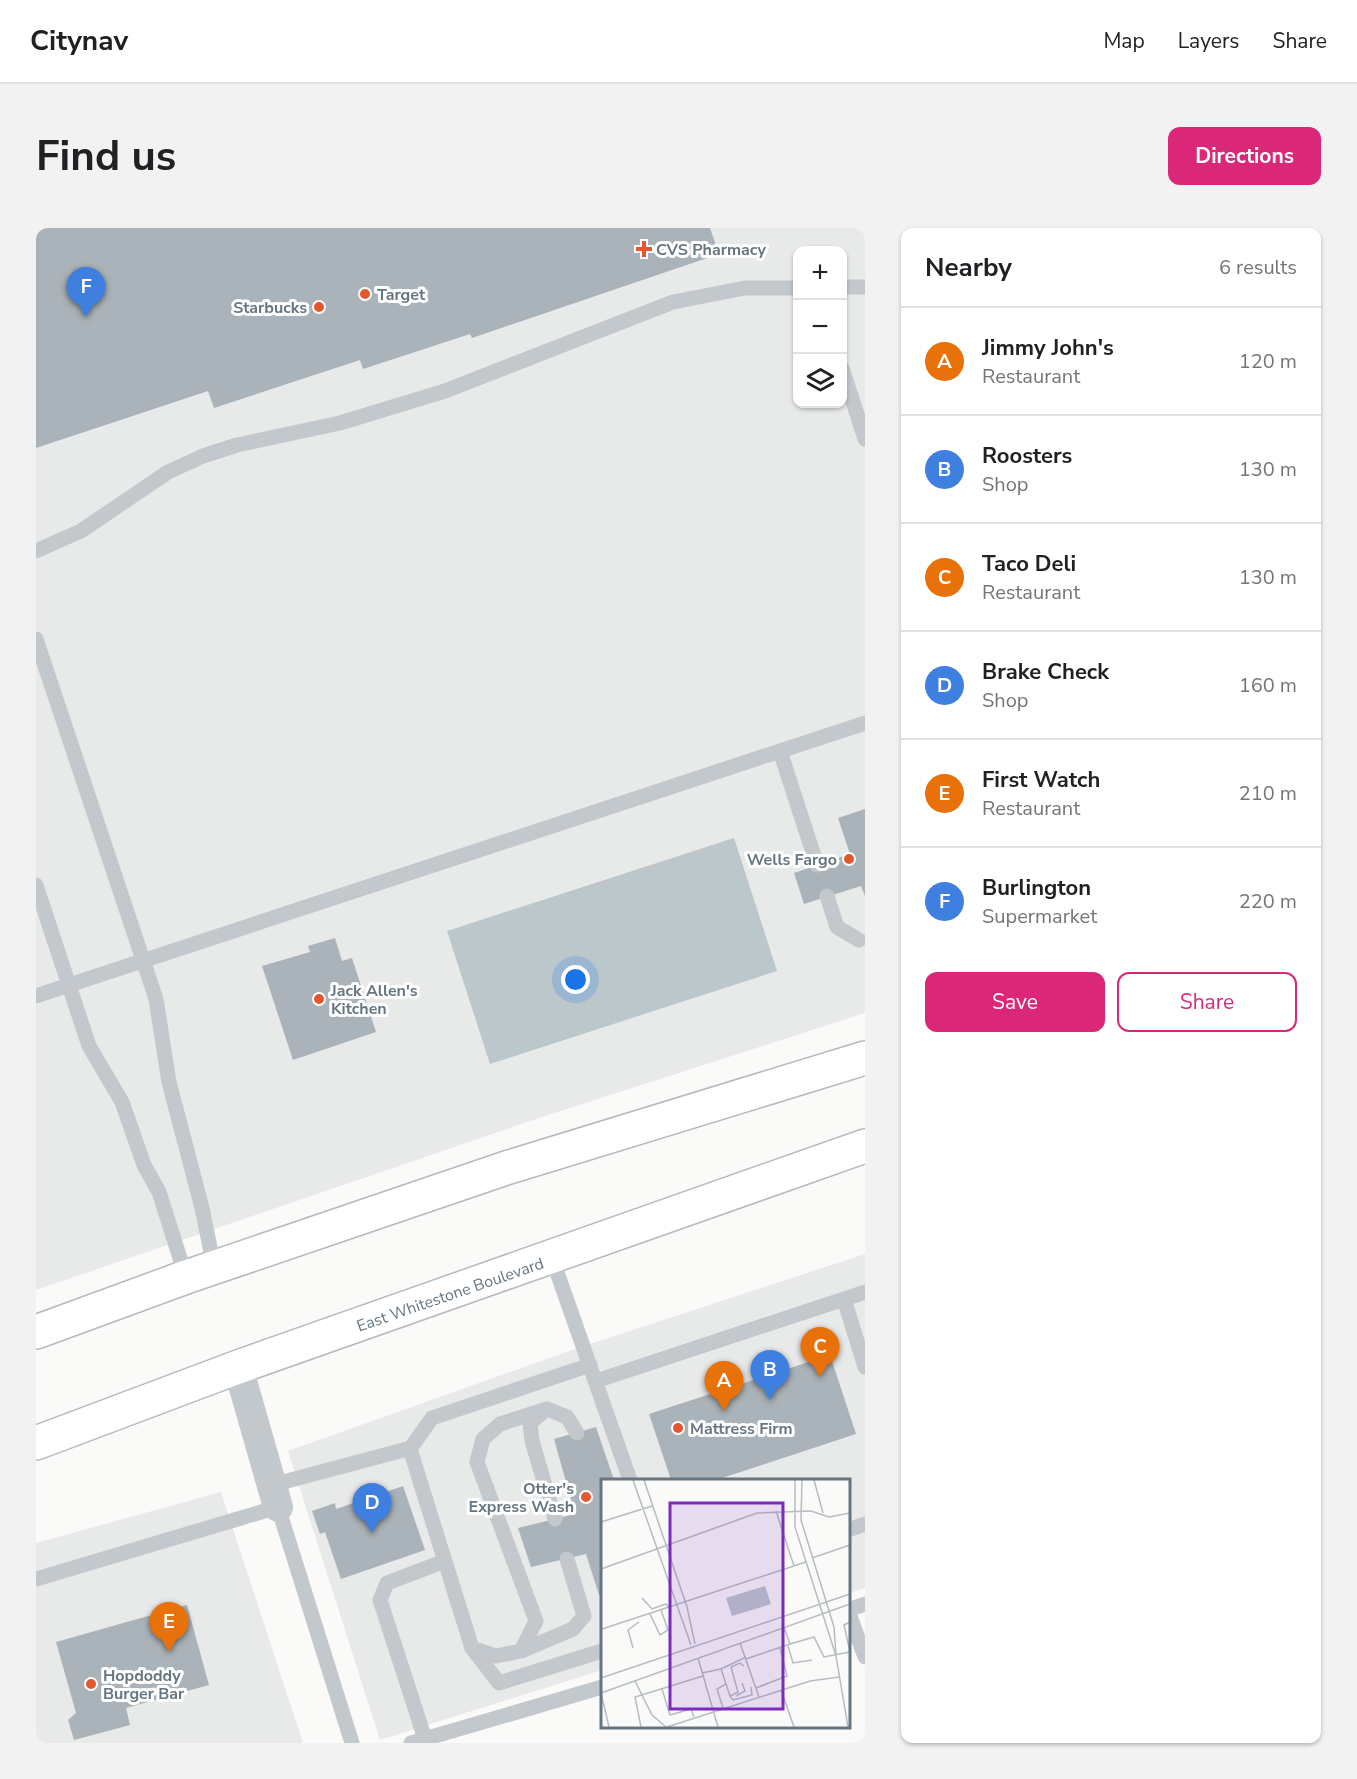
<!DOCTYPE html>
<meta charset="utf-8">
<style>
body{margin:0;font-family:"Nunito Sans",sans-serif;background:#f2f2f2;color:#202124}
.controls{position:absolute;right:18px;top:18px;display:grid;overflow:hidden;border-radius:12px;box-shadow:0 2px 4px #0004}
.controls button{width:54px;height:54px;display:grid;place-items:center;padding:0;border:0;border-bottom:2px solid #e0e0e0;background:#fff;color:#202124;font:30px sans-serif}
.you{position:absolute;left:540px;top:752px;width:21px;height:21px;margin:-15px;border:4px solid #fff;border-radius:50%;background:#1a73e8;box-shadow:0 0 0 9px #1a73e833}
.badge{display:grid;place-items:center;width:39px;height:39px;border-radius:50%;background:#db2777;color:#fff;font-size:20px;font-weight:700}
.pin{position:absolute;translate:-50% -50px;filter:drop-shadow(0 2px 3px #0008)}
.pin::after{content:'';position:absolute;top:32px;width:21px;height:18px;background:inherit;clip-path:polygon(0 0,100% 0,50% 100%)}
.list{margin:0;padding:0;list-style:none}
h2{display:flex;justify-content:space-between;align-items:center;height:78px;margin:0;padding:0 24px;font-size:26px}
h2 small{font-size:20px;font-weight:400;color:#757577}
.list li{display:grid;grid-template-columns:39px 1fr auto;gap:18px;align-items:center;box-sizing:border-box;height:108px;padding:0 24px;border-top:2px solid #e0e0e0}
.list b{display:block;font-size:22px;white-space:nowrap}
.list p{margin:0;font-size:20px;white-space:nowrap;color:#757577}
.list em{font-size:20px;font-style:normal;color:#757577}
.actions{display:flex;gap:12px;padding:18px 24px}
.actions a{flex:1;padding:14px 0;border:2px solid #db2777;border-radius:12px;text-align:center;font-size:21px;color:#db2777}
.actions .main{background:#db2777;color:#fff}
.icon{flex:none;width:33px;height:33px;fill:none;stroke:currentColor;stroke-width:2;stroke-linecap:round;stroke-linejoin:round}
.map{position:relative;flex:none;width:829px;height:1515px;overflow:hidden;border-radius:12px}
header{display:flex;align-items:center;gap:36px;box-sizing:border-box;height:84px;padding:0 30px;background:#fff;border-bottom:2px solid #e0e0e0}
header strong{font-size:28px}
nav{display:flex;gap:33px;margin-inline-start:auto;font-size:21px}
.intro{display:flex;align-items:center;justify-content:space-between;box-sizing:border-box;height:144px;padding:0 36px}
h1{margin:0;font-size:42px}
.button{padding:15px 27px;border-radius:12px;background:#db2777;color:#fff;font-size:21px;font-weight:700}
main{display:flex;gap:36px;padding:0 36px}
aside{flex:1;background:#fff;border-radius:12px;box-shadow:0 2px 4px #0004}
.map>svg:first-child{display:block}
.built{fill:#e8e9e9;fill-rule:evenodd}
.water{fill:#bbc7cb}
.building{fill:#aab3b9}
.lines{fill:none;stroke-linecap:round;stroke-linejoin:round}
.primary-casing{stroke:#b5babe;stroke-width:36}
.service{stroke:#c3c8cc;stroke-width:15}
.minor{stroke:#c3c8cc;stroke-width:30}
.primary{stroke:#fff;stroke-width:33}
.poi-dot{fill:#e4572e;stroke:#fff;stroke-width:2}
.labels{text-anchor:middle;stroke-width:6;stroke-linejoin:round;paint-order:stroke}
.poi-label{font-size:16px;font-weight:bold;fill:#657683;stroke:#fff;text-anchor:start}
.street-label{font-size:16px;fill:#657683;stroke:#fff}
.inset-road{fill:none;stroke:#b5bdc2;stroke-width:1.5}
.view{fill:#7b2cbf;fill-opacity:0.15;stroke:#7b2cbf;stroke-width:3}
.inset-edge{fill:none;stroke:#657683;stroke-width:3}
</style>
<header>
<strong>Citynav</strong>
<nav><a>Map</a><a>Layers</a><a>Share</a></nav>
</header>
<div class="intro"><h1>Find us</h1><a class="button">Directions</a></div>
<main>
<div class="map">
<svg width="829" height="1515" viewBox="0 0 829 1515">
<rect width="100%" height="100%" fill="#fafaf8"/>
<path class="built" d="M0,0h829v785l-326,105 -503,172zM762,22h44v154h-44z
M829,1026v334l-16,5 -1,-113h-246v190l-222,70 -92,-289 284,-101z
M185,1264l82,251h-267v-200z"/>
<path class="water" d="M698,610l43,133 -287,93 -43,-133z"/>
<path class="building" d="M0,0h674l9,26 -247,84 -2,-4 -107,35 -3,-9 -146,48 -6,-17 -172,57z
M829,581v87l-4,-10 -57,18 -10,-31 56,-19 -12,-36z
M299,710l7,23 10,-3 24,74 -83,28 -31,-94 48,-14 -2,-6z
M794,1127l26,79 -140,46h-45l-22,-66z
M560,1199l18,53h-12v114l-3,1 -13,-41 -55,13 -13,-39 57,-14 -21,-75z
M367,1258l22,64 -84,29 -16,-47 -5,2 -8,-23 23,-8 1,6z
M151,1377l22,80 -83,23 4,17 -56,15 -6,-20 8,-7 -20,-71z"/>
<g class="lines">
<defs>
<path id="primary" d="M0,1104l150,-55 320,-109 359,-110
M0,1215l202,-76 627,-221"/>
</defs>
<use href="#primary" class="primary-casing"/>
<path class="service" d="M806,59h23
M806,140l23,71
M0,323l45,-20 87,-59 35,-16 34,-11 103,-22 105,-32 228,-89 72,-14h53
M0,411l120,360 13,83 33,126 12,59
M744,523l37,114
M0,657l53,161 33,56 22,63 15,27 27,85
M791,668l10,31 22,13
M0,768l829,-273
M516,1030l78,222
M808,1071l21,68
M560,1153l269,-89
M507,1184l-13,11 2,18 23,78
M541,1205l-10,-16 -20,-8 -47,15 -17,15 -6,23 59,159 -15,30 -25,5 -24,-8 27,35 103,-32
M236,1257l139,-37
M812,1302l17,-6
M0,1351l242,-72 74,236
M812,1382l17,-6
M812,1383l17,46
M436,1420l-62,-199 22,-31 158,-53
M485,1423l52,-22 11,-13 -17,-57
M389,1511l-45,-139 7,-17 58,-22
M375,1515l191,-56"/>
<path class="minor" d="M202,1139l40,140"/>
<use href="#primary" class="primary"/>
</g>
<g class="poi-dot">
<path d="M605 12h6v6h6v6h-6v6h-6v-6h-6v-6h6z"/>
<circle cx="329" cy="66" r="6"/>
<circle cx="283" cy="79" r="6"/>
<circle cx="813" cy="631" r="6"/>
<circle cx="283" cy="771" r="6"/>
<circle cx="642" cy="1200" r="6"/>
<circle cx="550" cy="1269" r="6"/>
<circle cx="55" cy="1456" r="6"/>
</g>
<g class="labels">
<g class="poi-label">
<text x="620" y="27">CVS Pharmacy</text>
<text x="341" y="72">Target</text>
<text x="271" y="85" text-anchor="end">Starbucks</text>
<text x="801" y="637" text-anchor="end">Wells Fargo</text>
<text x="295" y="768">Jack Allen's<tspan x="295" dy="18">Kitchen</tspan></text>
<text x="654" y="1206">Mattress Firm</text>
<text x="538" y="1266" text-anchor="end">Otter's<tspan x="538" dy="18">Express Wash</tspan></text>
<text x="67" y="1453">Hopdoddy<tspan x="67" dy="18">Burger Bar</tspan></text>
</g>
<g class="street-label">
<text transform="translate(414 1066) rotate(-19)" y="6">East Whitestone Boulevard</text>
</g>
</g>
<g transform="translate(565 1251)">
<rect width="249" height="249" fill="#fafaf8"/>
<path d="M164,107l6,18 -39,12 -6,-18z" fill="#bbc7cb"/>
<path class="inset-road" d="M32,1l58,165M43,1l43,127 8,37M194,1v47l41,129 12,71M201,1l-1,40 33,107 2,28M213,1l9,33M175,32l18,55M0,43l51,-16M211,79l38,-13M0,90l156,-56 54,-2 18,6 21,-4M41,119l10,11 14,-5 3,4M49,135l10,21 8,-5 -7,-20M249,143l-6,3 6,27M183,148l6,17 24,-7 10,20 26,-5M1,150l204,-67M139,164l19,54M187,167l5,17 19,-3M32,169l-5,-18 11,-8M97,179l20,69M145,180l44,-15M143,187l-4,-3 -9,4 7,25 -8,4 3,4 19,-5 -1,-8M101,194l19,-4M0,199l249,-84M34,202l17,34 14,12M155,209l31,-12 -7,-28M61,210l8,26 21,-6 3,8M180,211l13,37M0,214l249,-89M0,214l8,34M129,217l-9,-27 25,-12M135,217l9,-5 -3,-8M122,229l-6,-19 9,-5M40,248l-6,-30 68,-21M66,248l143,-46 29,-4"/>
<path class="view" d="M69,24h113v206h-113z"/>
<rect width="249" height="249" class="inset-edge"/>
</g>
</svg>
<div class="controls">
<button>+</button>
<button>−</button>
<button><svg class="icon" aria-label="layers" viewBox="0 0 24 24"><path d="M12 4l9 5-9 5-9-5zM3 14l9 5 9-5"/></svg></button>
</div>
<div class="you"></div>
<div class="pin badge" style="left:688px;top:1183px;background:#e8710a">A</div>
<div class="pin badge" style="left:734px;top:1172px;background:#3f7fe0">B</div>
<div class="pin badge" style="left:784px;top:1149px;background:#e8710a">C</div>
<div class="pin badge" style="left:336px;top:1305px;background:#3f7fe0">D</div>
<div class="pin badge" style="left:133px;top:1424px;background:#e8710a">E</div>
<div class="pin badge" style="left:50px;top:89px;background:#3f7fe0">F</div>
</div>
<aside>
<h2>Nearby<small>6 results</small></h2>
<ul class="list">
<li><span class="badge" style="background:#e8710a">A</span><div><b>Jimmy John's</b><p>Restaurant</p></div><em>120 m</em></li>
<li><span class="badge" style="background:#3f7fe0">B</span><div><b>Roosters</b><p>Shop</p></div><em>130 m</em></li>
<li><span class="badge" style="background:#e8710a">C</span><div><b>Taco Deli</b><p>Restaurant</p></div><em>130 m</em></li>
<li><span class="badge" style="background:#3f7fe0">D</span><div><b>Brake Check</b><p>Shop</p></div><em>160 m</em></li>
<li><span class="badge" style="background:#e8710a">E</span><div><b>First Watch</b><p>Restaurant</p></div><em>210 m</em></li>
<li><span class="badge" style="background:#3f7fe0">F</span><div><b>Burlington</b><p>Supermarket</p></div><em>220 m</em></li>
</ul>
<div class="actions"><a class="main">Save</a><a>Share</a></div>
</aside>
</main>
